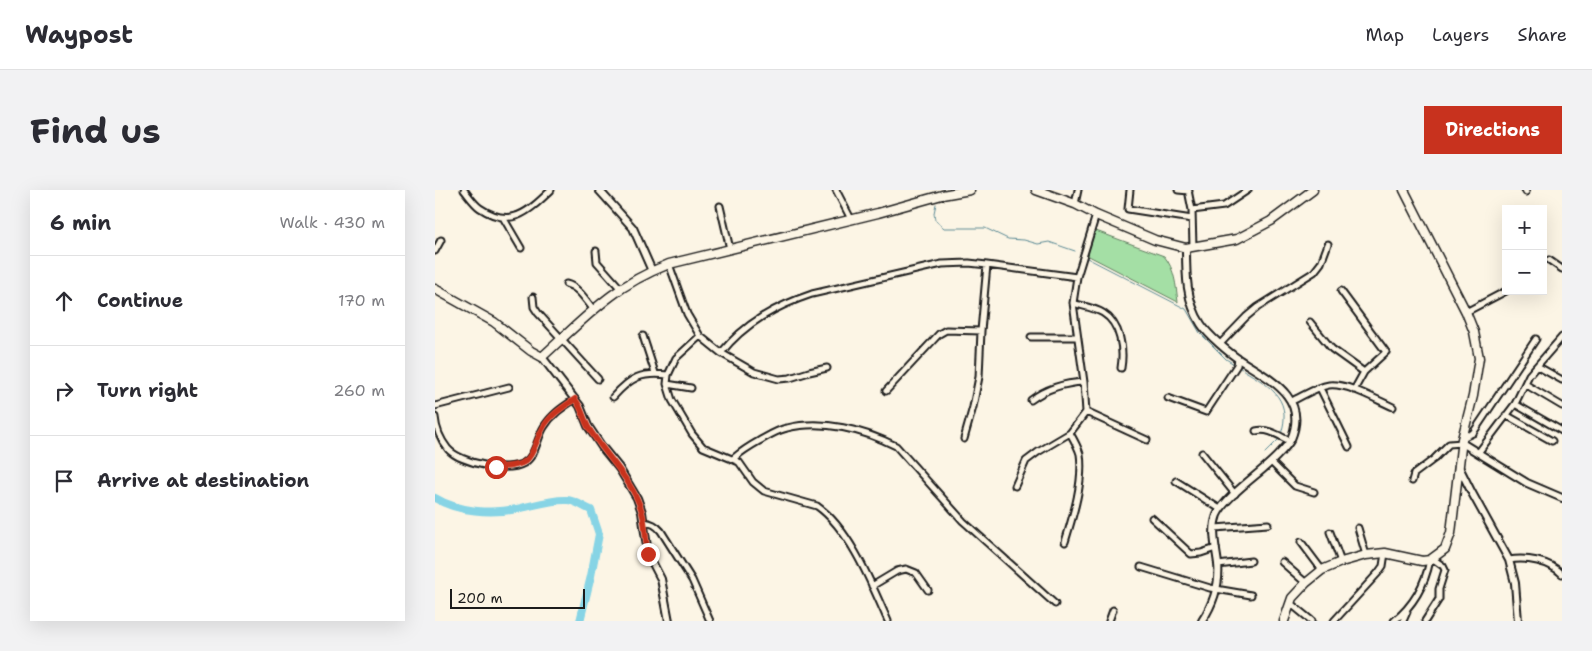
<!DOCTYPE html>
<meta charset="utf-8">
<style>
body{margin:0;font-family:"Shantell Sans",sans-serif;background:#f2f2f3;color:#2b2b33}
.controls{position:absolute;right:15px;top:15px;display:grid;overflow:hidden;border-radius:0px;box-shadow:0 5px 20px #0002}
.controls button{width:45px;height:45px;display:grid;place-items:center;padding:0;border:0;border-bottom:1px solid #e1e1e2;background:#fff;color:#2b2b33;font:25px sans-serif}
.scale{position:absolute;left:15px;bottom:12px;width:135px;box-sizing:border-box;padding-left:5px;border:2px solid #1c1c1c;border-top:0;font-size:14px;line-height:18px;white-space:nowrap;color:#1c1c1c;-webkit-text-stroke:4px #fcf5e5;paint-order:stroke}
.stop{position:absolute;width:15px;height:15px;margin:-11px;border:4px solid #c8321e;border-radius:50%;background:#fff}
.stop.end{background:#c8321e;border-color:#fff;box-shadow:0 1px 5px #0008}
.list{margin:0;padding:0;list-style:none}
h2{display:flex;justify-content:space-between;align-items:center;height:65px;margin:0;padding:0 20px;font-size:21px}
h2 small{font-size:16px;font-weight:400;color:#7c7c81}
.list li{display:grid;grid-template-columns:32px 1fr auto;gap:15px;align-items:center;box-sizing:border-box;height:90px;padding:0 20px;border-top:1px solid #e1e1e2}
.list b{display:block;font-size:19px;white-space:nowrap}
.list em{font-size:16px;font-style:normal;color:#7c7c81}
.icon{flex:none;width:28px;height:28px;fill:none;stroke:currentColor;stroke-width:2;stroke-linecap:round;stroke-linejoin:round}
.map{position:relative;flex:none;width:1127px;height:431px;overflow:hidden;border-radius:0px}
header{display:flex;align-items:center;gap:30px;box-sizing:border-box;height:70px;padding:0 25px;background:#fff;border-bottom:1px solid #e1e1e2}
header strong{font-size:24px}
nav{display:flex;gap:28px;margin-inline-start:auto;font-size:18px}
.intro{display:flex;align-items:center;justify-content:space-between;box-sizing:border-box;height:120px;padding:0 30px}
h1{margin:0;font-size:35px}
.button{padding:12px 22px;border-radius:0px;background:#c8321e;color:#fff;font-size:18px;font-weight:700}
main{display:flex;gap:30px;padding:0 30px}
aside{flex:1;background:#fff;border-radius:0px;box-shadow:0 5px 20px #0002}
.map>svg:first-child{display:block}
.green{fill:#a4dfa5;stroke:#607e60}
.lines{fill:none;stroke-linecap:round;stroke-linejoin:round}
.stream{stroke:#5c8a95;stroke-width:1}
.river{stroke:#87d4e5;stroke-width:8}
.minor-casing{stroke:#1c1c1c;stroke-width:9}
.tertiary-casing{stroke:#1c1c1c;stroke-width:10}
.secondary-casing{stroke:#1c1c1c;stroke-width:11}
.minor{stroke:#fcf5e5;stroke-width:5}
.tertiary{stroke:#fcf5e5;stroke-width:6}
.secondary{stroke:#fcf5e5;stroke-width:8}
.route{stroke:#c8321e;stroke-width:6}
</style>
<header>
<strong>Waypost</strong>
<nav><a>Map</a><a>Layers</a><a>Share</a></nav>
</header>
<div class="intro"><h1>Find us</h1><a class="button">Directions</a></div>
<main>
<aside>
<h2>6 min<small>Walk · 430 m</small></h2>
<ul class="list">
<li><svg class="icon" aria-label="ahead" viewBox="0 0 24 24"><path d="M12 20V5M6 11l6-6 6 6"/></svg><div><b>Continue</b></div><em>170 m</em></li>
<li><svg class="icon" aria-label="right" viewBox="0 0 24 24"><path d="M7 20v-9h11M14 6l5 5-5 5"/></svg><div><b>Turn right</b></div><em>260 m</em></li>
<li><svg class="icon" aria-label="arrive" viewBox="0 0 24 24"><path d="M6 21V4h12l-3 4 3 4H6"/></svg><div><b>Arrive at destination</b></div></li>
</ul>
</aside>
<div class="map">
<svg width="1127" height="431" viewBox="0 0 1127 431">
<rect width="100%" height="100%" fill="#fcf5e5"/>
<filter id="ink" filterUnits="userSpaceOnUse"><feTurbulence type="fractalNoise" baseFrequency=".02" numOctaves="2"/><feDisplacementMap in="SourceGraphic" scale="10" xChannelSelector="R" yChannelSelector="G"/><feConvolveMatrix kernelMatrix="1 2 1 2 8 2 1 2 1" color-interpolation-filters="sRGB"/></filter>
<g filter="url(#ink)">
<path class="green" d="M661,41l68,25c11,13 12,30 14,46l-93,-48z"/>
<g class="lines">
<path class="stream" d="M501,14l-2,9 1,7 9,8h41l23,11 16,1 14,4 11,-2 26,9
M650,67l101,52 14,24 26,26 8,5
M802,176c20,13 49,25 47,53 0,5 -2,11 -3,16
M830,263l15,-15"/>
<path class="river" d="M0,308c23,14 56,16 82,11 15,-3 35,-10 50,-9 7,0 17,7 24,10l8,24 -8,42 -11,45"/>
<defs>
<path id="minor" d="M29,0c5,6 10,14 16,18 31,21 48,4 71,-18
M401,0l15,29
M695,0l-2,19 64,10
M743,0l11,1
M753,0l4,20 1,37
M1090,0l1,2
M640,14l3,-14
M285,16l10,43
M757,20l32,-4 24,-16
M69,29l17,29
M0,61l6,-11
M161,61l1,11 24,27
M1114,70l13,9
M234,74l18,50 13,22 21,17 33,19 25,7 11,-1 19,-6 18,-4
M131,94c13,3 20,17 28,26
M906,101l45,61 -22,20 -10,18
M98,107l1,10 4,6 60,66
M638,113c9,3 22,5 30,10 18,11 21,37 18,55
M1031,122l40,-21
M875,132l22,27 32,23
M208,146l12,37
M265,146l-24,22 -8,17 -1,9 5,16 20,34 11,13 36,15 14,20 11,9 53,15c33,23 55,79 71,115
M596,147h46
M786,153l25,-26 12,-10 56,-35 7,-9 7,-19
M286,163c24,-30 55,-47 91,-59l130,-30 27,-1 18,2 90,12
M1102,176l25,14
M232,194l24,4
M1090,194l37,22
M885,198l29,59
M451,201l53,-57 7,-4 35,1
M178,207c18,-20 28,-25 55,-22
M733,208l38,14 31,-47 1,-6
M596,210c16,-12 33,-17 53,-18
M857,211c11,-5 24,-14 37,-16 18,-2 46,14 64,22
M1080,214l47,27
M0,216l74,-19
M651,222l61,28
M1071,225l46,26
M0,227c1,12 5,22 13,32 12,14 59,24 76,14 12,-7 13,-25 20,-36 8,-13 19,-20 31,-28
M821,241c13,-3 23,5 34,10
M1027,248l11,-5 63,-94
M529,249l9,-32 6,-30 2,-46 6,-66
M767,263l33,41
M1043,263l37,-49 14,-29 33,-38
M299,268c8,-7 16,-12 25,-17 9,-5 18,-11 28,-13 36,-9 77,2 109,18l67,75 92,83
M837,273l23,23 19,6
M741,291l44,28
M977,291l2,-7 20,-15 15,-15 13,-1
M580,296l11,-25 12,-9 32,-19 16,-21 -2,-30 -11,-79 4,-26 19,-62
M717,328l39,36 10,-1 15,-5
M209,332c8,1 12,3 17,9l31,49 18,41
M780,338l53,-4
M923,338l8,27
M895,342l11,30
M630,352c8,-26 19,-61 15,-88 -2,-7 -6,-14 -10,-21
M866,352l21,28
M1074,370c17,-3 41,1 53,14
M847,372l24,21
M783,375l33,-4
M706,377l69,21 41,7
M437,396l25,-15 9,-2 10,4 12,17
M855,413l22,18
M674,431l4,-11
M899,431l44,-48 5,-7 2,-13
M959,431c20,-16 31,-36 36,-61
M968,431l4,-9
M990,431l14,-22v-10l6,-19 -2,-4 -10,-7"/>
<path id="tertiary" d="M164,0l34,38 19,43
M751,58c0,27 0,53 15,76 7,11 28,29 39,36 29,19 69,37 51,79 -3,6 -8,11 -12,15 -16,18 -53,41 -62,61 -6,15 -1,33 1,49 2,20 -5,40 -16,57
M107,167l38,49 8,20 14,21 17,21 18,30 5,14 6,42 13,25 8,42
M1027,253l65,40 35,15
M1024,277l13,26 37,67 6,23 3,38"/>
<path id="secondary" d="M601,0l39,14 21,11 59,25 31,8 51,-9 34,-18 42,-31
M0,99l59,33 37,29 11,6c23,-21 45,-43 69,-61 18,-14 38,-24 58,-32l209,-51 64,-18 28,-5
M849,431l8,-23 14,-15 16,-13 19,-8 25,-7 19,-2 37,8 8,-1 15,-11 6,-16 11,-94 11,-43 6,-38 -5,-26 -8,-20 -62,-122"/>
</defs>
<use href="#minor" class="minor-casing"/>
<use href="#tertiary" class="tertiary-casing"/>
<use href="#secondary" class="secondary-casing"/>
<use href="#minor" class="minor"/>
<use href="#tertiary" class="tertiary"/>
<use href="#secondary" class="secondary"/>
</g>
</g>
<g class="lines" filter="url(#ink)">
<path class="route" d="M61,277c38,0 32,-10 47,-39 7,-13 20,-21 32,-29 7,9 8,18 13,28 16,27 45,53 54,85 4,13 3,28 6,42"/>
</g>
</svg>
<div class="controls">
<button>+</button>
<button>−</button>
</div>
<div class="scale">200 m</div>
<div class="stop" style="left:61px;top:277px"></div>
<div class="stop end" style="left:213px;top:364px"></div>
</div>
</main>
